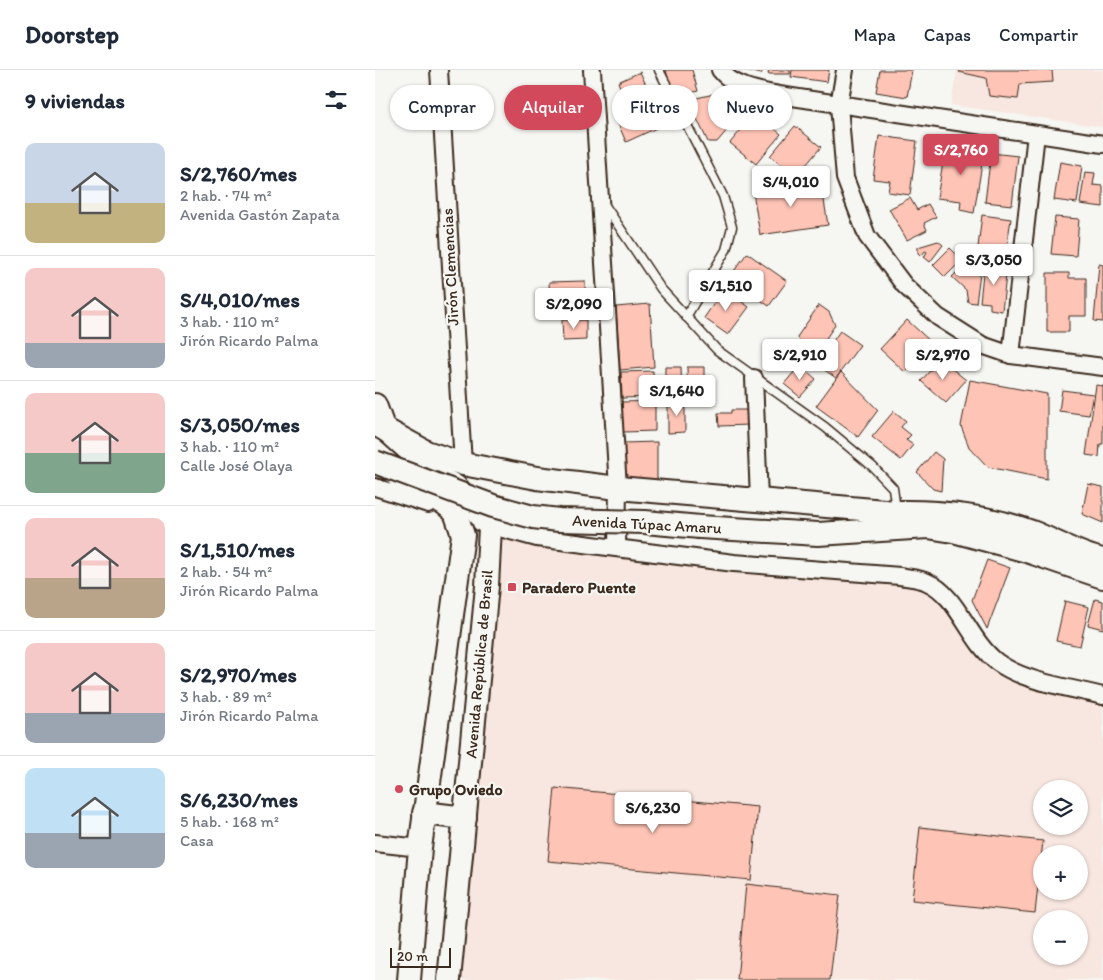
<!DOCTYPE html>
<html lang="es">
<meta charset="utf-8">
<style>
body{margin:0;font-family:Itim,sans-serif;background:#f2f2f3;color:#1f2937;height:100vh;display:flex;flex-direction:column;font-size:19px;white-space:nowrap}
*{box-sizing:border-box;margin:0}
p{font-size:16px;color:#747a83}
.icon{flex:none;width:28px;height:28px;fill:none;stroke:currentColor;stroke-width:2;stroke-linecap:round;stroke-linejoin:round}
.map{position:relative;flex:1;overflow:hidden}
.sheet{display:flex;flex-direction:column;background:#fff;width:375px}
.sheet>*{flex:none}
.banner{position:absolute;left:15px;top:15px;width:475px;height:45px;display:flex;gap:10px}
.fabs{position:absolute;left:658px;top:710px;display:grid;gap:10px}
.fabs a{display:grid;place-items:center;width:55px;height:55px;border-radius:50%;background:#fff;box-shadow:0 1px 4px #0004;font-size:25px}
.scale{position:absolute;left:15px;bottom:12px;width:61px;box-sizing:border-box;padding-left:5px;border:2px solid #3b2a1e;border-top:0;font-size:14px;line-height:18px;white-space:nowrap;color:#3b2a1e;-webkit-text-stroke:4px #f6f6f2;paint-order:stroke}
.price{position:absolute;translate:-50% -42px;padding:0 11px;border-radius:5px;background:#fff;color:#222;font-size:16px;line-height:32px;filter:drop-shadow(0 1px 2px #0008)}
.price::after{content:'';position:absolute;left:50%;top:30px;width:15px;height:11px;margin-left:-8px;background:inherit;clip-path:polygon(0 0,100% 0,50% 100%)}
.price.current{background:#d1495b;color:#fff}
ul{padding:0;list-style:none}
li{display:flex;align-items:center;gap:15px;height:125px;padding:0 25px}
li+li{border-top:1px solid #e0e1e3}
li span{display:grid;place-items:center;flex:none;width:140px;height:100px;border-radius:10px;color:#555}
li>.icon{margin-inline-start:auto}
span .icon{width:60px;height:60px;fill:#fffc;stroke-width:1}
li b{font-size:21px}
h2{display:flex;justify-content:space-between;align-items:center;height:60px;padding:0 25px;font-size:21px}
.tag{padding:0 18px;border-radius:22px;background:#fff;box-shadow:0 1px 4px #0004;font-size:18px;line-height:45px}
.tag.current{background:#d1495b;color:#fff}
header{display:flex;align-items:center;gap:30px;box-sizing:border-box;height:70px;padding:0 25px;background:#fff;border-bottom:1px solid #e0e1e3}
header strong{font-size:24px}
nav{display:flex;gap:28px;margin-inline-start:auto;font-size:18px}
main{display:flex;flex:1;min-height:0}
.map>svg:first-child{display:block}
.built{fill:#f8e7e0;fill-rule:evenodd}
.building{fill:#fec4b6;stroke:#3b2a1e}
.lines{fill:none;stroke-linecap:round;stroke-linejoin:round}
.lane-casing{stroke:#3b2a1e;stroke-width:11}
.street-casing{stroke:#3b2a1e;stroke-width:20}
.secondary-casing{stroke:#3b2a1e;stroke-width:26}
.lane{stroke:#f6f6f2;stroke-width:8}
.street{stroke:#f6f6f2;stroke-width:16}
.secondary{stroke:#f6f6f2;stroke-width:22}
.secondary-bridge-casing{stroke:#3b2a1e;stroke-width:26;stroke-linecap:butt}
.secondary-bridge{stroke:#f6f6f2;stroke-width:22}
.poi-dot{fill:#d1495b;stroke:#f6f6f2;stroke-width:2}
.labels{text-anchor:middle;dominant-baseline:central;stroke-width:4.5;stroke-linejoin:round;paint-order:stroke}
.street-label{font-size:16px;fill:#3b2a1e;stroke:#f6f6f2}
.poi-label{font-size:16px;font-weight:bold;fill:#3b2a1e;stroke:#f6f6f2;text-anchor:start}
</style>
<header>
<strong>Doorstep</strong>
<nav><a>Mapa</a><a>Capas</a><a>Compartir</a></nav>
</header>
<main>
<section class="sheet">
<h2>9 viviendas<svg class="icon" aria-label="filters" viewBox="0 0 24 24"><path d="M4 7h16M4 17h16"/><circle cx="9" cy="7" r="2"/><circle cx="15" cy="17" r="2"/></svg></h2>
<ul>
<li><span style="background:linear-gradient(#c9d6e8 60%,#c2b280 0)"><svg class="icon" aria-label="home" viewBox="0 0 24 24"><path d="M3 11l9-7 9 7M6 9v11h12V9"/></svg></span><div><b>S/2,760/mes</b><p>2 hab. · 74 m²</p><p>Avenida Gastón Zapata</p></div></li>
<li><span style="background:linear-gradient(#f6c9c9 75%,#9aa5b1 0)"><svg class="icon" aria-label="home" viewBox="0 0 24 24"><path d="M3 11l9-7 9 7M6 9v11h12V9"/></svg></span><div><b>S/4,010/mes</b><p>3 hab. · 110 m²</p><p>Jirón Ricardo Palma</p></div></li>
<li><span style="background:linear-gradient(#f6c9c9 60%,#7fa58c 0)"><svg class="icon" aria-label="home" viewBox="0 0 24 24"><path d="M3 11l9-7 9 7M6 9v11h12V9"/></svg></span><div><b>S/3,050/mes</b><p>3 hab. · 110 m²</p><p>Calle José Olaya</p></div></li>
<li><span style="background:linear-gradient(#f6c9c9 60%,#b9a48a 0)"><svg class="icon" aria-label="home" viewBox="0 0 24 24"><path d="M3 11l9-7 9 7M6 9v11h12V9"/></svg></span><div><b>S/1,510/mes</b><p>2 hab. · 54 m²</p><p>Jirón Ricardo Palma</p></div></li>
<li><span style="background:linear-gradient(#f6c9c9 70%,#9aa5b1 0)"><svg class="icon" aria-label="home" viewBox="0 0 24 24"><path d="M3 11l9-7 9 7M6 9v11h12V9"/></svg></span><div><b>S/2,970/mes</b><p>3 hab. · 89 m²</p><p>Jirón Ricardo Palma</p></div></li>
<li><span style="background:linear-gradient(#bfe0f5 65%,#9aa5b1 0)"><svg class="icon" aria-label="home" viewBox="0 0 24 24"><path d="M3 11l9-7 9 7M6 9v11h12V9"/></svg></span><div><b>S/6,230/mes</b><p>5 hab. · 168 m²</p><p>Casa</p></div></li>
</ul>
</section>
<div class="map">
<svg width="728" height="910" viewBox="0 0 728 910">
<rect width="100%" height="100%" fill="#f6f6f2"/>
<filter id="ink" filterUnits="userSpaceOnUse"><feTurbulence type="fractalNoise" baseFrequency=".02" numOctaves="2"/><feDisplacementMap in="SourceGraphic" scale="10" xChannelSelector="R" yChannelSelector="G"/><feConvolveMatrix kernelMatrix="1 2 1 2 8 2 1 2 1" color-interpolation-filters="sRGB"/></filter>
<g filter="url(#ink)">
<g class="built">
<path d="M 582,0 L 728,0 L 728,57 L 576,35 Z"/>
<path d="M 138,455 L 523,509 L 578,532 L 603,570 L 640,597 L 728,622 L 728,910 L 63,910 L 115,459 ZM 666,719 L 704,719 L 704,756 L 666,756 ZM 666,784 L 704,784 L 704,821 L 666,821 ZM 666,849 L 704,849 L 704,886 L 666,886 Z"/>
</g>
<g class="building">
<path d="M 291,0 L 317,0 L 323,21 L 298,28 Z"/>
<path d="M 371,0 L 388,0 L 386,4 Z"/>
<path d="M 394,0 L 415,0 L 415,4 L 393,4 Z"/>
<path d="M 417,0 L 454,0 L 452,12 L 416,7 Z"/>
<path d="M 505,0 L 537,0 L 532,27 L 501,22 Z"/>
<path d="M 585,0 L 677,0 L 678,12 L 645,14 L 643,29 L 614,26 L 611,8 L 584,2 Z"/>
<path d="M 265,2 L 278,30 L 255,40 L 243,12 Z"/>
<path d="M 339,24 L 345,32 L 351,29 L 365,45 L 342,72 L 333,72 L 313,30 Z"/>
<path d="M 278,34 L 288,55 L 251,72 L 242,51 Z"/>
<path d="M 380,43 L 406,64 L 381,94 L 355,73 Z"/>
<path d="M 420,56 L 446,77 L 421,107 L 395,86 Z"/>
<path d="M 504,66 L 542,71 L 535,125 L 513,122 L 515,111 L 498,109 Z"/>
<path d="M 571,74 L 609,81 L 599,143 L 585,140 L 586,131 L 562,128 Z"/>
<path d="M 616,83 L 643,86 L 637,135 L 610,132 Z"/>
<path d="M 685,92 L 707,96 L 702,133 L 679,130 Z"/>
<path d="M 710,102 L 720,103 L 718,115 L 728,116 L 728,137 L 705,134 Z"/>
<path d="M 446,112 L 453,155 L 385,165 L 378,122 Z"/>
<path d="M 535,128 L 542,140 L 553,134 L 561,147 L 549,153 L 552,160 L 532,170 L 514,139 Z"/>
<path d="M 607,145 L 636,149 L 631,181 L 603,177 Z"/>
<path d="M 680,147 L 704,149 L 701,186 L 676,184 Z"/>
<path d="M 563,171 L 568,175 L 555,192 L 549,187 L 552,182 L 550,181 L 546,186 L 543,183 L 543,177 Z"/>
<path d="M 575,178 L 587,190 L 570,207 L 558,195 Z"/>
<path d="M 372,183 L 412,211 L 394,236 L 354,208 Z"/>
<path d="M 592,192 L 605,203 L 601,233 L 593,232 L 591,220 L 577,207 Z"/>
<path d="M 609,194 L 632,196 L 627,241 L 615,239 L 615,233 L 605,232 Z"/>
<path d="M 724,194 L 728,195 L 728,252 L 719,251 Z"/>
<path d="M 672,203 L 694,203 L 694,208 L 711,208 L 711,246 L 694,246 L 694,262 L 672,262 Z"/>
<path d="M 210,211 L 211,243 L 175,244 L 174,212 Z"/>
<path d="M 349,219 L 374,237 L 353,265 L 329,248 Z"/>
<path d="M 275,234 L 279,297 L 245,300 L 241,237 Z"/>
<path d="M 444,235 L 454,242 L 460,255 L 439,286 L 422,267 Z"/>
<path d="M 187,250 L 211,250 L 211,270 L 188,271 Z"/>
<path d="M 532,250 L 557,273 L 530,302 L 505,279 Z"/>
<path d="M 465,261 L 485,275 L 461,308 L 441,294 Z"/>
<path d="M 565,289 L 591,310 L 571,333 L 546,311 Z"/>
<path d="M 425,295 L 441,309 L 425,327 L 409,314 Z"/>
<path d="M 290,297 L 306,297 L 307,326 L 290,326 Z"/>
<path d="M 312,297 L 329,297 L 329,327 L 313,328 Z"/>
<path d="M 278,301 L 279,327 L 247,328 L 246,302 Z"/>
<path d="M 466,302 L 503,340 L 483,367 L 441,336 Z"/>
<path d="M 595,310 L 672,324 L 672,409 L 613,397 L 594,377 L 586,356 Z"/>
<path d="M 721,315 L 728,316 L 728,374 L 725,374 L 724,387 L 711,385 Z"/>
<path d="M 687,320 L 718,324 L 714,345 L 684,341 Z"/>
<path d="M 280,331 L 280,361 L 248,362 L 247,332 Z"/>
<path d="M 310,331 L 310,362 L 293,363 L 293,332 Z"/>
<path d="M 356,340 L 375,340 L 375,355 L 344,356 L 343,343 L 356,343 Z"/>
<path d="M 519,341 L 531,351 L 526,357 L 536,365 L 531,370 L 538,375 L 526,390 L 497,367 Z"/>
<path d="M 282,372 L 282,410 L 249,410 L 249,373 Z"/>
<path d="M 559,382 L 568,389 L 566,421 L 558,419 L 542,402 Z"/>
<path d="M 713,414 L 728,417 L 728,453 L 707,444 Z"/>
<path d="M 612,490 L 635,498 L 612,559 L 597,530 Z"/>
<path d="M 720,529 L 728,531 L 728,559 L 713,555 Z"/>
<path d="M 690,531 L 714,537 L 705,576 L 681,571 Z"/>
<path d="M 180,718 L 383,737 L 376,810 L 173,791 Z"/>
<path d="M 545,757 L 668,771 L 660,843 L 537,830 Z"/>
<path d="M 371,814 L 465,825 L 455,910 L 362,910 Z"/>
</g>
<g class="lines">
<g class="lane-casing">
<g id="lane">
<path d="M 284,0 L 348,126 L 357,157 L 351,180 L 311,247"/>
<path d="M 229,134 L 286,219 L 342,280 L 450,357 L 498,397 L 518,418 L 521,440"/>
</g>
</g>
<g class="street-casing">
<g id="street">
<path d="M 64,0 L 88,394"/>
<path d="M 217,0 L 243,418 L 242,478"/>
<path d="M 345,0 C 358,17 384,21 404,25 L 728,74"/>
<path d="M 470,0 L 464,35 L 470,108 L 492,166 L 529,215 L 563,247 L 607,275 L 636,285 L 728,297"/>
<path d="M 636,285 L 661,64"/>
<path d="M 379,308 L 384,429"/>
<path d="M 0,417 L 53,434"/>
<path d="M 106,453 L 162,468 L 359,493 L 525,506 C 533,508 544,508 552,512 C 583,525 594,571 622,592 C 651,613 694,617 728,626"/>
<path d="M 0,773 L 45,778"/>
</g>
</g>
<g class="secondary-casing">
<g id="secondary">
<path d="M 0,335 L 8,357 L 63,406 L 81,417 L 115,457 L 112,516 L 74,910"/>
<path d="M 0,354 L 51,382 L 88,394 L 162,408 L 243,418 L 521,442 C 567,441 613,446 657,462 C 680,471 704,485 728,490"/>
<path d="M 13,397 L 36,417 L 69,433 L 80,442 L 88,465 L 45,778 L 34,910"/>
<path d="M 325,457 L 443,464 L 553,457 L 578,461 L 652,481 L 728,507"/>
<path d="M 49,743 L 90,748"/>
</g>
</g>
<use href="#lane" class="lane"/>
<use href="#street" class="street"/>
<use href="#secondary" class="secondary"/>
<g class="secondary-bridge-casing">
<path id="secondary-bridge" d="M 0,392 L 118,436 L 158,447 L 184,450 L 270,452 L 325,457"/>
</g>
<use href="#secondary-bridge" class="secondary-bridge"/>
</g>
</g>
<g class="poi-dot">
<rect x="132" y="512" width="10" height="10" rx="2.5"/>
<circle cx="24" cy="719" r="5"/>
</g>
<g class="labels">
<g class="street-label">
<text transform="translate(75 197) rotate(-93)">Jirón Clemencias</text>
<text transform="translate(272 454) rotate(3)">Avenida Túpac Amaru</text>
<text transform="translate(104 594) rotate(-85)">Avenida República de Brasil</text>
</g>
<g class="poi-label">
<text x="147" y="517">Paradero Puente</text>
<text x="34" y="719">Grupo Oviedo</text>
</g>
</g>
</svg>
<div class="fabs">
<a><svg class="icon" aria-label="layers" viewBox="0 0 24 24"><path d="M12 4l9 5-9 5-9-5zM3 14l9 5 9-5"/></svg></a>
<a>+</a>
<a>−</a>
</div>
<div class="scale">20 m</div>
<b class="price current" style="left:586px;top:106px">S/2,760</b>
<b class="price" style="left:416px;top:138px">S/4,010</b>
<b class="price" style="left:619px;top:216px">S/3,050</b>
<b class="price" style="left:351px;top:242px">S/1,510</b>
<b class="price" style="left:199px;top:260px">S/2,090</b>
<b class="price" style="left:425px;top:311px">S/2,910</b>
<b class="price" style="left:568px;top:311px">S/2,970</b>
<b class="price" style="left:302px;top:347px">S/1,640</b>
<b class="price" style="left:278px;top:764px">S/6,230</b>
<div class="banner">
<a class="tag">Comprar</a>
<a class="tag current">Alquilar</a>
<a class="tag">Filtros</a>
<a class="tag">Nuevo</a>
</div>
</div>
</main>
